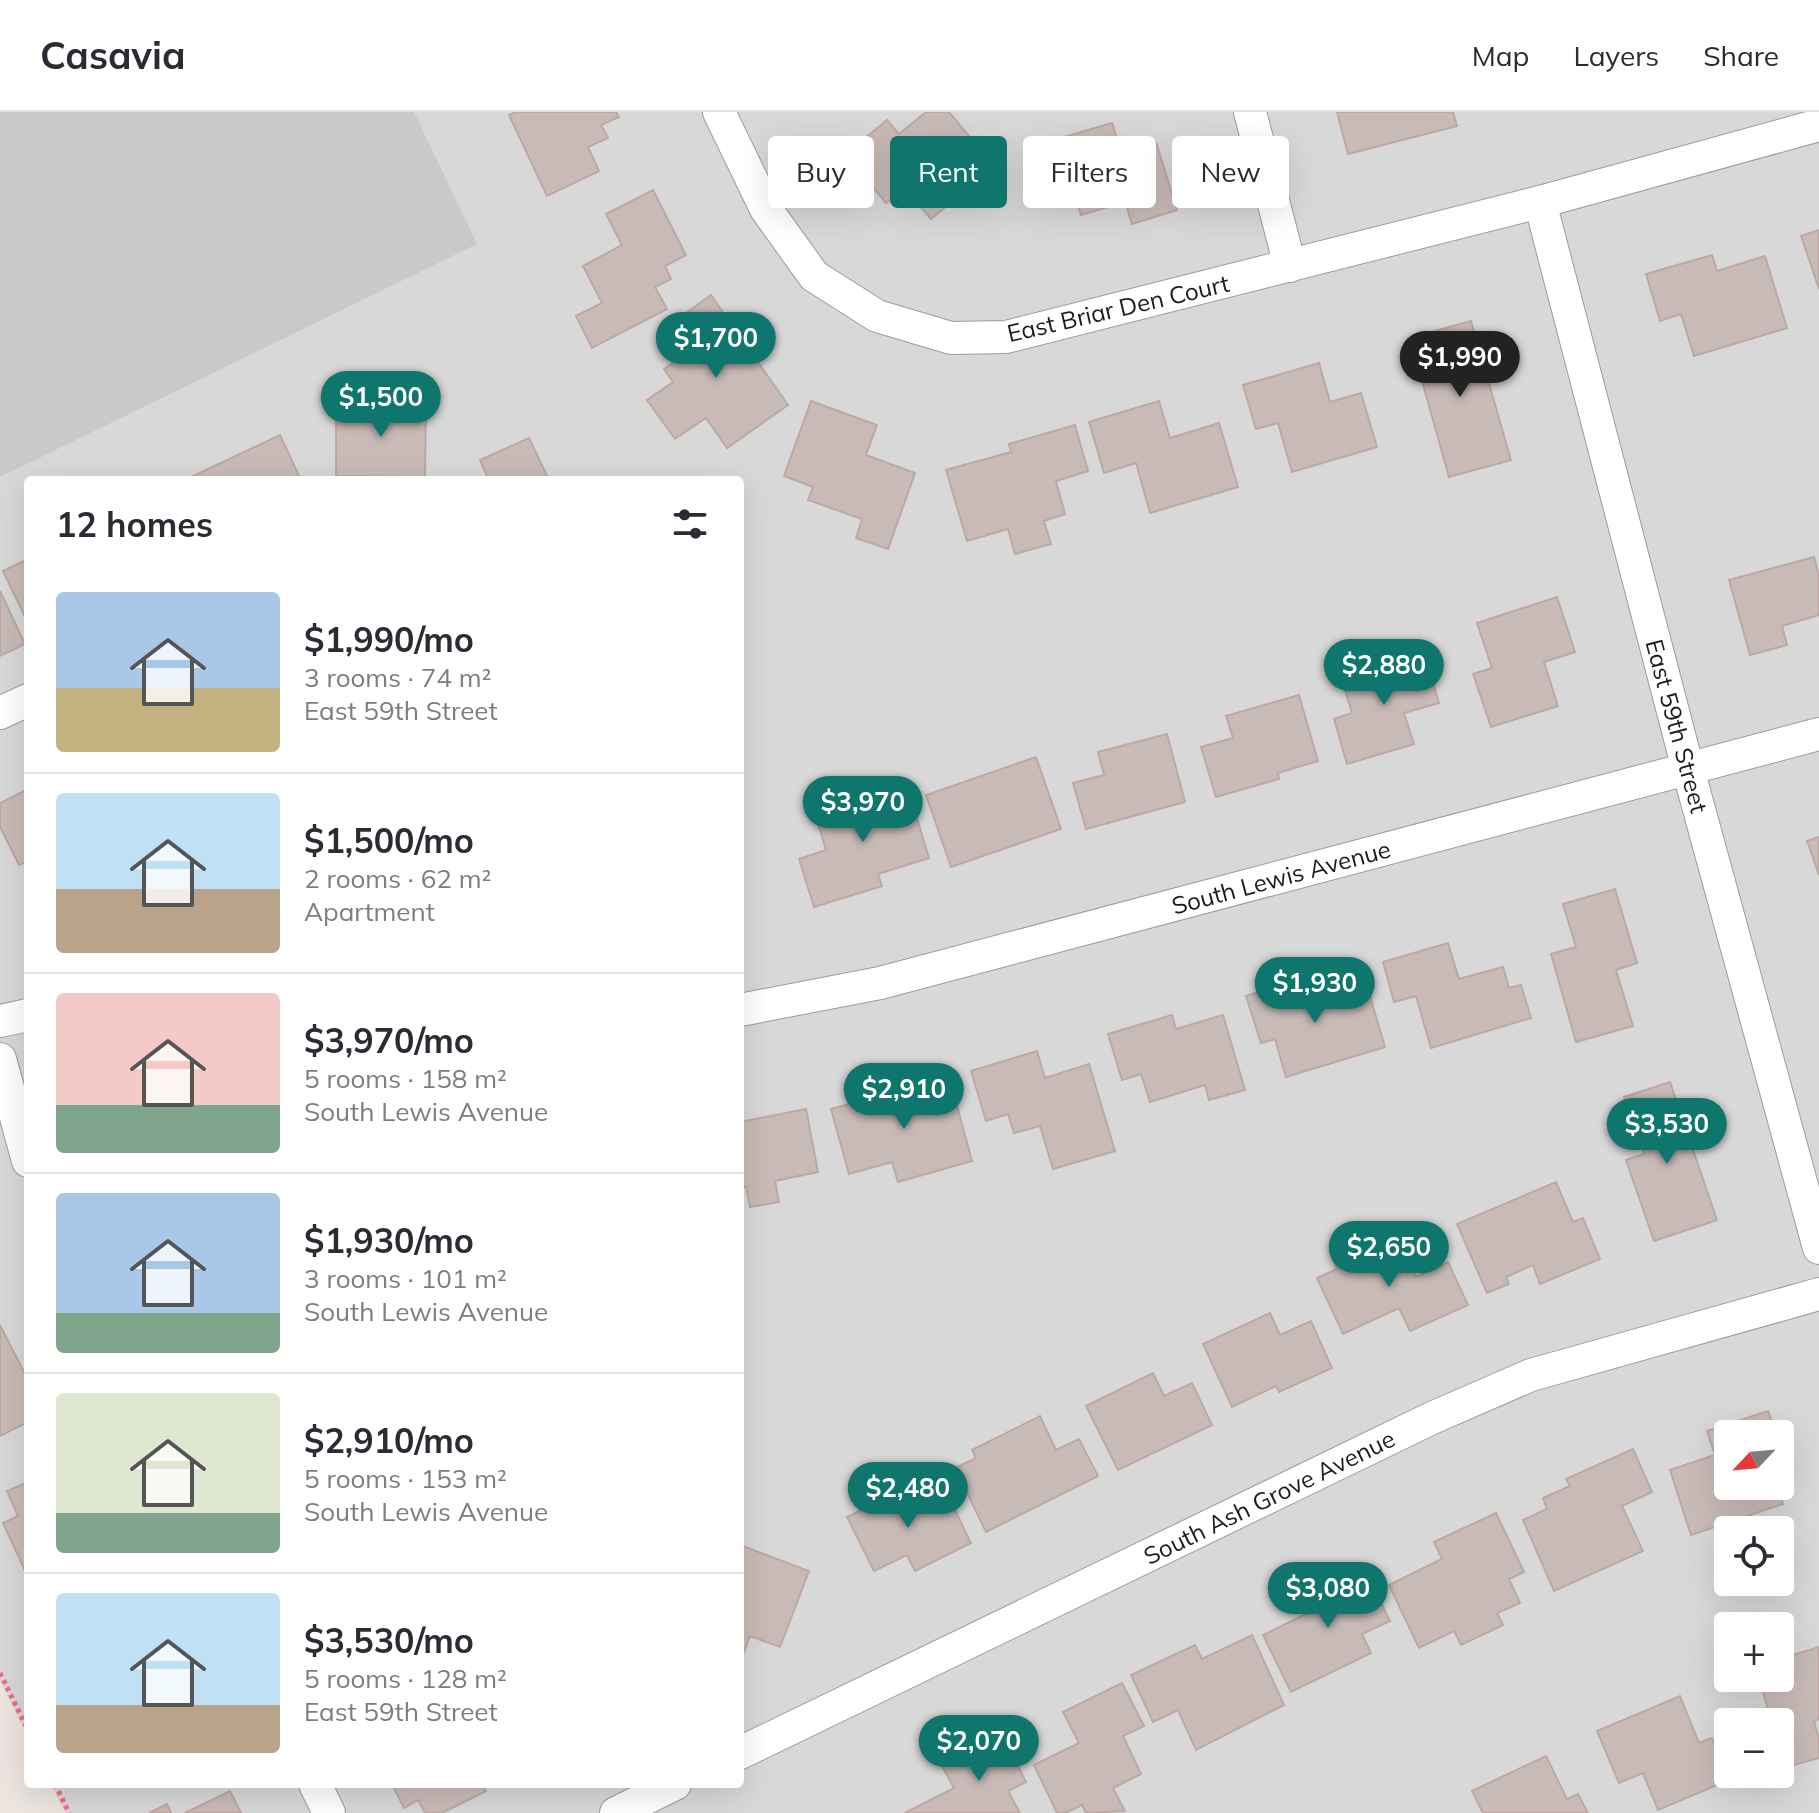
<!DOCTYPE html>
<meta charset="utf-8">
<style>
body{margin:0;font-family:Mulish,sans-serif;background:#f2f2f3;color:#2b2b33;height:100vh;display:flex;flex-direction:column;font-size:30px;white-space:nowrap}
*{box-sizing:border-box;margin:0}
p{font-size:26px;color:#7c7c81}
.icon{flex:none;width:44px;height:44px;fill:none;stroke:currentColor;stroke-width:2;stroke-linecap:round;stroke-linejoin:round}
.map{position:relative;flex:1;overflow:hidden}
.panel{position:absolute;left:24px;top:364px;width:720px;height:1312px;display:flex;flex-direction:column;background:#fff;border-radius:8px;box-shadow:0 8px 32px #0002}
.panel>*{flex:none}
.banner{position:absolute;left:768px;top:24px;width:760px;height:72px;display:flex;gap:16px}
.needle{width:52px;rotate:244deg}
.fabs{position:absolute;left:1714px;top:1308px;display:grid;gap:16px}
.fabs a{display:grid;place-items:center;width:80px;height:80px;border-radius:8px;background:#fff;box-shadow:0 8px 32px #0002;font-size:40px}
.price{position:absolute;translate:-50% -68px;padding:0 18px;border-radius:28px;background:#0f766e;color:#fff;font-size:26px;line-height:52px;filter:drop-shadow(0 2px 4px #0008)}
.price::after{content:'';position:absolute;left:50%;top:48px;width:24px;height:18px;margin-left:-12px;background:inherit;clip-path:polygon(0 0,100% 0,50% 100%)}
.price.on{background:#222;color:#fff}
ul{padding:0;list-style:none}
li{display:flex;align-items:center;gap:24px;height:200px;padding:0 32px}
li+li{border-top:2px solid #e1e1e2}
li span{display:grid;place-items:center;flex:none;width:224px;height:160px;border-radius:8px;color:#555}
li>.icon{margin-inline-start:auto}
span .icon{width:96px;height:96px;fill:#fffc;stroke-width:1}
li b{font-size:34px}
h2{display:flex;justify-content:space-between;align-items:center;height:96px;padding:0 32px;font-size:34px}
.tag{padding:0 28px;border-radius:8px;background:#fff;box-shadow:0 8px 32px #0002;font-size:28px;line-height:72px}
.tag.on{background:#0f766e;color:#fff}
header{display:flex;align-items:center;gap:48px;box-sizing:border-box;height:112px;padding:0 40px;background:#fff;border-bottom:2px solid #e1e1e2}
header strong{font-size:38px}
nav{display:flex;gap:44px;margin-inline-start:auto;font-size:28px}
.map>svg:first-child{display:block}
.residential{fill:#d9d8d8;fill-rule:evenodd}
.religious{fill:#c9c9c9}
.building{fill:#c8bab7;stroke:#bda8a3;stroke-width:2}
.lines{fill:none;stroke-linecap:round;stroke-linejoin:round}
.minor-casing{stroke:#9c9c9c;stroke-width:34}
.path{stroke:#f6687d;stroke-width:5;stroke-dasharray:4 4;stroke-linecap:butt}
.minor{stroke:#fff;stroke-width:32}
.labels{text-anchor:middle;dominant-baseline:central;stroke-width:6;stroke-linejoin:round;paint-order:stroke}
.street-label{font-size:24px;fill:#1b1b1b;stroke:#fff}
</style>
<header>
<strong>Casavia</strong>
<nav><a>Map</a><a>Layers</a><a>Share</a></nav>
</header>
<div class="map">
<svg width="1819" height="1701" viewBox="0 0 1819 1701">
<rect width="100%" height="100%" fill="#ece5e0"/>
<path class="residential" d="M 0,0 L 1819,0 L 1819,1701 L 65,1701 L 51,1672 L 740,1672 L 740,368 L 28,368 L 28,1626 L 0,1568 ZM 1728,1322 L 1780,1322 L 1780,1374 L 1728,1374 ZM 1728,1418 L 1780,1418 L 1780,1470 L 1728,1470 ZM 1728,1514 L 1780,1514 L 1780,1566 L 1728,1566 ZM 1728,1610 L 1780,1610 L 1780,1662 L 1728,1662 Z"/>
<path class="religious" d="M 0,0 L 414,0 L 477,132 L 0,365 Z"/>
<g class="building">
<path d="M 515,0 L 616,0 L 619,5 L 601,13 L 608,26 L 588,35 L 599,59 L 547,84 L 509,3 Z"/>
<path d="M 926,0 L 949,0 L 994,54 L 931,107 L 904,76 L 886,91 L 846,42 L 887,8 L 899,22 Z"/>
<path d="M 1337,0 L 1453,0 L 1457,14 L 1348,42 Z"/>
<path d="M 1112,11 L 1121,40 L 1156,30 L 1177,98 L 1132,112 L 1125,90 L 1081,103 L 1057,27 Z"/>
<path d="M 653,78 L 686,143 L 665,154 L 671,167 L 655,175 L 667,197 L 592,236 L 576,204 L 602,191 L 583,154 L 622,133 L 606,102 Z"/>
<path d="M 1819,118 L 1819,177 L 1801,124 Z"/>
<path d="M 1712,143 L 1717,159 L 1765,144 L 1787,216 L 1694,244 L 1681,202 L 1660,209 L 1646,162 Z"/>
<path d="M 711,183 L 788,293 L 727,336 L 706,306 L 675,327 L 647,288 L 673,270 L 664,257 L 693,237 L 674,210 Z"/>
<path d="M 1471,209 L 1511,348 L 1449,365 L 1410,226 Z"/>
<path d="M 1319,251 L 1330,290 L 1361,281 L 1377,335 L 1292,360 L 1278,311 L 1256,317 L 1243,273 Z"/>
<path d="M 811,289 L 877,313 L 866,343 L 915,361 L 888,437 L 856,426 L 862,407 L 808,388 L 813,375 L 784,364 Z"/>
<path d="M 1159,289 L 1170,326 L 1219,311 L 1238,375 L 1150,401 L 1136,351 L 1104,361 L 1089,310 Z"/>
<path d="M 336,290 L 426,291 L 425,365 L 336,364 Z"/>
<path d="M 1075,313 L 1088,359 L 1056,369 L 1065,402 L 1044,409 L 1051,432 L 1015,442 L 1008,417 L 967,429 L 946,358 L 1011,340 L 1009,332 Z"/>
<path d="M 280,323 L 301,368 L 192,368 L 191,365 Z"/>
<path d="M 529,326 L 549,368 L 483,368 L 488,366 L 480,348 Z"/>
<path d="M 1814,445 L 1819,463 L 1819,503 L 1782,514 L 1787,533 L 1750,543 L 1729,468 Z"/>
<path d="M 28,447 L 28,511 L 3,459 Z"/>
<path d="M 0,479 L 25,532 L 0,544 Z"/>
<path d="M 1557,485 L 1575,540 L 1544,550 L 1558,594 L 1491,615 L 1473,562 L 1492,556 L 1477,511 Z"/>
<path d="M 1424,541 L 1439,591 L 1404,601 L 1414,632 L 1347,652 L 1334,607 L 1352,601 L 1341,565 Z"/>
<path d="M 1299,583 L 1318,649 L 1278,661 L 1279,667 L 1216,685 L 1201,635 L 1233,626 L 1226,604 Z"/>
<path d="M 1167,622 L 1185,690 L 1086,717 L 1073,671 L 1104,663 L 1098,640 Z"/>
<path d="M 1036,645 L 1061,717 L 951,755 L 926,683 Z"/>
<path d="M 906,670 L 929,746 L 878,762 L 882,774 L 814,795 L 799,747 L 826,738 L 814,699 Z"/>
<path d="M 28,677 L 28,749 L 19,753 L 0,715 L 0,691 Z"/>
<path d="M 1819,725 L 1819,763 L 1807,729 Z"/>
<path d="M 1615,777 L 1637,851 L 1616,858 L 1633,914 L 1576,930 L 1551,842 L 1576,835 L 1563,792 Z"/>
<path d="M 1448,831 L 1459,867 L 1503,855 L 1509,876 L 1521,873 L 1531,906 L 1431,936 L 1416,884 L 1394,890 L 1383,850 Z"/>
<path d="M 1309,865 L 1316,889 L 1367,874 L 1385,935 L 1286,965 L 1275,927 L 1261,931 L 1246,884 Z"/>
<path d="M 1172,903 L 1176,917 L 1223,903 L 1245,978 L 1209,988 L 1205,973 L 1150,990 L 1141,962 L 1122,968 L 1108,922 Z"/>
<path d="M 1037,939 L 1045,966 L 1089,952 L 1115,1039 L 1053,1057 L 1040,1014 L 1014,1021 L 1008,1002 L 986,1009 L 971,959 Z"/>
<path d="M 949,964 L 972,1049 L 898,1070 L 892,1050 L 849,1062 L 831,997 Z"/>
<path d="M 1670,970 L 1717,1108 L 1654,1129 L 1626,1048 L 1644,1042 L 1624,985 Z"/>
<path d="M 806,997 L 818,1060 L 775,1069 L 779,1090 L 750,1095 L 746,1075 L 740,1076 L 740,1010 Z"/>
<path d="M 1556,1070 L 1573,1110 L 1583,1106 L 1600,1147 L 1540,1172 L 1533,1153 L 1506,1165 L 1509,1172 L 1487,1181 L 1457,1112 Z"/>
<path d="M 1400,1129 L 1416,1165 L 1448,1150 L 1468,1193 L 1410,1219 L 1399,1196 L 1343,1222 L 1317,1166 L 1337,1157 L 1333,1147 L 1358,1135 L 1363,1146 Z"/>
<path d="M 1270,1201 L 1280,1223 L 1311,1209 L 1332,1256 L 1279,1280 L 1276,1274 L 1232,1295 L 1203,1232 Z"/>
<path d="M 0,1213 L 28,1268 L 28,1310 L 0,1324 Z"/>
<path d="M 1153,1261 L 1164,1284 L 1192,1271 L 1212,1313 L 1118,1358 L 1086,1294 Z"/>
<path d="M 1768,1299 L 1776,1322 L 1728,1322 L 1728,1374 L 1777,1374 L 1783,1392 L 1691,1423 L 1670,1358 L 1715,1343 L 1707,1319 Z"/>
<path d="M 1040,1304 L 1056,1338 L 1079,1327 L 1098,1364 L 986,1420 L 955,1356 L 976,1346 L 972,1338 Z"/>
<path d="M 1633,1337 L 1652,1380 L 1622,1394 L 1643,1439 L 1554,1479 L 1523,1408 L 1547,1397 L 1543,1386 L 1570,1374 L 1566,1367 Z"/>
<path d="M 28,1370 L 28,1465 L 3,1411 L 18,1404 L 7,1379 Z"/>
<path d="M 913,1372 L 926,1400 L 950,1388 L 971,1431 L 915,1459 L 907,1443 L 874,1459 L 847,1405 Z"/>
<path d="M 1496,1401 L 1524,1460 L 1509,1467 L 1520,1491 L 1497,1501 L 1503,1513 L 1461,1533 L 1454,1519 L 1419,1536 L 1389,1473 L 1442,1447 L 1434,1430 Z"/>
<path d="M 740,1433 L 809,1459 L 780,1535 L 750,1524 L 742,1545 L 740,1544 Z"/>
<path d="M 1362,1452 L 1390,1509 L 1362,1522 L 1371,1541 L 1291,1580 L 1263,1523 L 1318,1496 L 1309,1478 Z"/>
<path d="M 1252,1523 L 1284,1593 L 1196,1638 L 1178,1598 L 1153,1610 L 1131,1563 L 1195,1533 L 1202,1547 Z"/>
<path d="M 1819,1535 L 1819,1607 L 1814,1609 L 1819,1627 L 1819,1646 L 1780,1657 L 1780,1610 L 1763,1610 L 1771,1608 L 1759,1566 L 1780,1566 L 1780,1547 Z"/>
<path d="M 1122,1571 L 1144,1614 L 1123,1624 L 1141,1662 L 1113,1676 L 1125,1699 L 1086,1701 L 1082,1693 L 1065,1701 L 1057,1701 L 1034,1653 L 1079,1631 L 1063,1600 Z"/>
<path d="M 1680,1584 L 1699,1631 L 1712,1626 L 1729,1668 L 1658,1698 L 1643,1661 L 1619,1671 L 1597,1619 Z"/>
<path d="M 1003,1624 L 1026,1670 L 1008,1679 L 1020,1701 L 905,1701 L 954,1676 L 942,1654 Z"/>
<path d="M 1546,1644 L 1567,1687 L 1578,1682 L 1588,1701 L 1483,1701 L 1472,1679 Z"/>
<path d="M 392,1672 L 482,1672 L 486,1679 L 442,1701 L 425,1701 L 418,1688 L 404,1696 Z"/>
<path d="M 230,1679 L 241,1701 L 185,1701 Z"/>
<path d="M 167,1692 L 171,1701 L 149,1701 Z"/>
</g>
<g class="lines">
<g class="minor-casing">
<g id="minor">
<path d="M 719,0 L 766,97 L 814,164 L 877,204 L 951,226 L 1006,225 L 1540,90 L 1819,13"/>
<path d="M 1250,0 L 1290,154"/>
<path d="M 1540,90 L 1688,657 L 1819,1136"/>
<path d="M 0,601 L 28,588"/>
<path d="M 740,898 L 880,871 L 1819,622"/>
<path d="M 0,909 L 28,903"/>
<path d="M 0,947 L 28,1049"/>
<path d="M 740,1641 L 1432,1306 L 1531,1263 L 1819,1182"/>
<path d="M 315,1672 L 329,1701"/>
<path d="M 616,1701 L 675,1672"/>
</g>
</g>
<g class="path">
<path d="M 0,1561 L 28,1618"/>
<path d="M 55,1672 L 69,1701"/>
</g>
<use href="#minor" class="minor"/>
</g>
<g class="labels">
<g class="street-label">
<text transform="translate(1118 196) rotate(-13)">East Briar Den Court</text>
<text transform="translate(1677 614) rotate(75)">East 59th Street</text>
<text transform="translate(1281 765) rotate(-15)">South Lewis Avenue</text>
<text transform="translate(1269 1385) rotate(-26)">South Ash Grove Avenue</text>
</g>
</g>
</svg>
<div class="fabs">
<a><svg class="needle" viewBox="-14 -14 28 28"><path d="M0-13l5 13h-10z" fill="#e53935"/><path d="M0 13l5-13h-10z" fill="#7c7c81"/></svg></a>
<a><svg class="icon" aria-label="locate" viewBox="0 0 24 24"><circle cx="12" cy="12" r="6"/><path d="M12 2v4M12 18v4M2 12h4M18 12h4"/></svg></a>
<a>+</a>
<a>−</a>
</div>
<b class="price" style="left:716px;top:268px">$1,700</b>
<b class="price on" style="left:1460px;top:287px">$1,990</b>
<b class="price" style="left:381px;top:327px">$1,500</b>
<b class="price" style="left:1384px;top:595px">$2,880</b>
<b class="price" style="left:863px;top:732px">$3,970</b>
<b class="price" style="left:1315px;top:913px">$1,930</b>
<b class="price" style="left:904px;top:1019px">$2,910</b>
<b class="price" style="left:1667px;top:1054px">$3,530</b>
<b class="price" style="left:1389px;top:1177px">$2,650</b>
<b class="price" style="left:908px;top:1418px">$2,480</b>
<b class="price" style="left:1328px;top:1518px">$3,080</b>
<b class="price" style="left:979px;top:1671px">$2,070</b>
<div class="banner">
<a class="tag">Buy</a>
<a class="tag on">Rent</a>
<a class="tag">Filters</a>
<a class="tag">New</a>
</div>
<section class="panel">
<h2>12 homes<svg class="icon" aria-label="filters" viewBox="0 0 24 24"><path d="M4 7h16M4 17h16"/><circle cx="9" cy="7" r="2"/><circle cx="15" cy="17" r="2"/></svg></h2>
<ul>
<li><span style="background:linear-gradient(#a9c7e8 60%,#c2b280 0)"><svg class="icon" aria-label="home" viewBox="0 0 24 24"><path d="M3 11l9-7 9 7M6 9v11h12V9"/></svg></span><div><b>$1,990/mo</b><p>3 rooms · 74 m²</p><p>East 59th Street</p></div></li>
<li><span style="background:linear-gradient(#bfe0f5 60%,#b9a48a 0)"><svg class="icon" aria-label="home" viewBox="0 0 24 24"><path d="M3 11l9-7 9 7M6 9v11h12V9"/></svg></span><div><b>$1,500/mo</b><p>2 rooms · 62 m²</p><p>Apartment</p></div></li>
<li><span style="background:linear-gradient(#f6c9c9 70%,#7fa58c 0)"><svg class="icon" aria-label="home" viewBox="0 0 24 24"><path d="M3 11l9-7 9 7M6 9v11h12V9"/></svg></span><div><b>$3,970/mo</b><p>5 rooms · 158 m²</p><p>South Lewis Avenue</p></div></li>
<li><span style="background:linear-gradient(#a9c7e8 75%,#7fa58c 0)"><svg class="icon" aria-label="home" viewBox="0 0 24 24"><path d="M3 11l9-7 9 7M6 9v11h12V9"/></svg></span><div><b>$1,930/mo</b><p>3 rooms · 101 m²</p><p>South Lewis Avenue</p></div></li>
<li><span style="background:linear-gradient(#dfe7d0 75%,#7fa58c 0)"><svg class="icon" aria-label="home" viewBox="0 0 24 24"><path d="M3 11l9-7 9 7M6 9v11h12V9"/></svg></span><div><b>$2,910/mo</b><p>5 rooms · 153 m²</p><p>South Lewis Avenue</p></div></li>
<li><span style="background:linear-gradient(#bfe0f5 70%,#b9a48a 0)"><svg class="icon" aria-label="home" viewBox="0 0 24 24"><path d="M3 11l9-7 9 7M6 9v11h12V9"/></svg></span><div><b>$3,530/mo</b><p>5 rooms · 128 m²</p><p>East 59th Street</p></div></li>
</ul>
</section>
</div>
